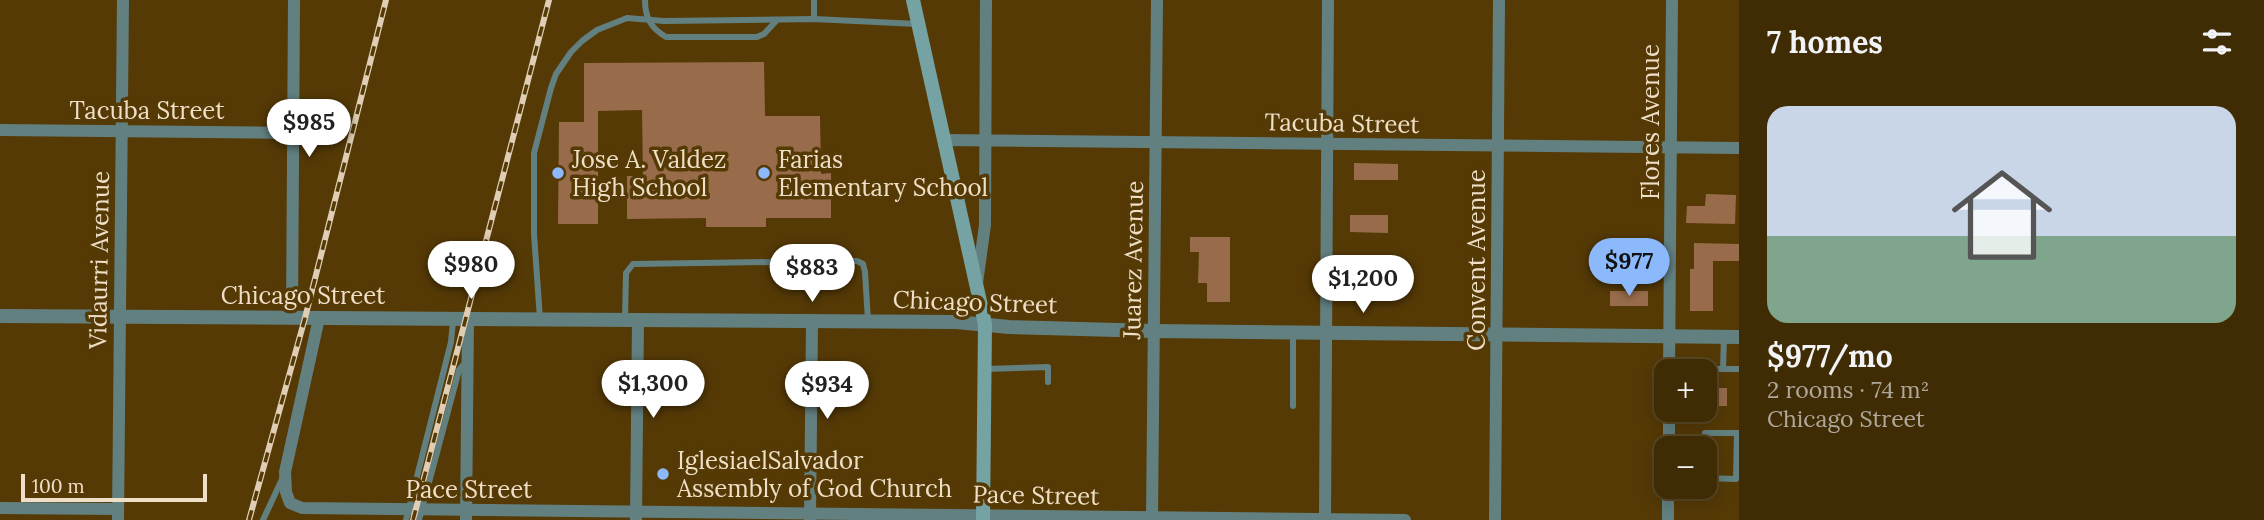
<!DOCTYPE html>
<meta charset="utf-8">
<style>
body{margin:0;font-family:Lora,serif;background:#4b3813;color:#f1f3f6;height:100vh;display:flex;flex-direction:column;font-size:26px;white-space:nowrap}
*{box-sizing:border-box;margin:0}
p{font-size:23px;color:#aea79a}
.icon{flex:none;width:38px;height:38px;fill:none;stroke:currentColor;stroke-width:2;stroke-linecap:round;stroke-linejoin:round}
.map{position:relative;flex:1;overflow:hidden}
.side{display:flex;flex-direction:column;background:#402c04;width:525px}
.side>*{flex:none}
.tools{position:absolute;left:1654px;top:359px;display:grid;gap:14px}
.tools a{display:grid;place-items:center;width:63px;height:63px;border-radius:14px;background:#402c04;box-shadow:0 4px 18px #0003,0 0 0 2px #594826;font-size:35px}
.scale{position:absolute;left:21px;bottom:18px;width:186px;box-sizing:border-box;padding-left:7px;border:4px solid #efdfc7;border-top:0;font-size:19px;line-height:24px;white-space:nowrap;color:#efdfc7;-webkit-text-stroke:5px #553a06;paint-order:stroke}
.price{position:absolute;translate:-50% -60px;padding:0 16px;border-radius:24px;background:#fff;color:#222;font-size:23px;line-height:46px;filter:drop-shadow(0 2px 4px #0008)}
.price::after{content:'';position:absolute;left:50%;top:42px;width:21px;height:16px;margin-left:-10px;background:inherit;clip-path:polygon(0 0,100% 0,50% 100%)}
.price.selected{background:#8cb9fc;color:#111}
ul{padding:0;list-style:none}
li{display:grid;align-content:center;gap:14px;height:371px;padding:0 28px}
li+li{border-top:2px solid #594826}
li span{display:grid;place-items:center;height:217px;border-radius:21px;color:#555}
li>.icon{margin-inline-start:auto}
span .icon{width:126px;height:126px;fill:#fffc;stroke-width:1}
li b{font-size:30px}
h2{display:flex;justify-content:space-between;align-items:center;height:84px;padding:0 28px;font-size:30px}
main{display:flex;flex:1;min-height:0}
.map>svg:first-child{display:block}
.building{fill:#986c4b}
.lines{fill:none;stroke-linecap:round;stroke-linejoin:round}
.service{stroke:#638081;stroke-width:6}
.minor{stroke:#638081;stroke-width:12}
.tertiary{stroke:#638081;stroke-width:14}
.secondary{stroke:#75a3a4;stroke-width:14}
.rail-casing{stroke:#dfceb4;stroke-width:6}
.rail{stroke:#553a06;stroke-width:3.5;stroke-dasharray:10;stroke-linecap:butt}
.poi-dot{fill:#8cb9fc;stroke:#553a06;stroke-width:2.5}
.labels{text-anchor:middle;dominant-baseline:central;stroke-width:7;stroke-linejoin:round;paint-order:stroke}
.street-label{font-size:24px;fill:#efdfc7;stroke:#553a06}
.poi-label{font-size:24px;fill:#efdfc7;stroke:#553a06;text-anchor:start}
</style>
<main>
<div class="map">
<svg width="1739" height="520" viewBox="0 0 1739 520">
<rect width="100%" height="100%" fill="#553a06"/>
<g class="building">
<path d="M 764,62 L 765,116 L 820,116 L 821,174 L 831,173 L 831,218 L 766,218 L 766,227 L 706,227 L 706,218 L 627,219 L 627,176 L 643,176 L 642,110 L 598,111 L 598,224 L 558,224 L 559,122 L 584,122 L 584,63 Z"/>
<path d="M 1354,163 L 1398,164 L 1398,180 L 1354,180 Z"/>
<path d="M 1706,194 L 1736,195 L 1735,224 L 1686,223 L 1687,206 L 1705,206 Z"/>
<path d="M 1350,215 L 1388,215 L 1388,233 L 1350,232 Z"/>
<path d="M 1190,237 L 1230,237 L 1230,302 L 1207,302 L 1207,283 L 1198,283 L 1199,252 L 1190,252 Z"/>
<path d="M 1694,243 L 1739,244 L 1739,261 L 1713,261 L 1713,311 L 1690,311 L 1690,269 L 1694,269 Z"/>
<rect x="1610" y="291" width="38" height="15"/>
<rect x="1704" y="388" width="23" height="18"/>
</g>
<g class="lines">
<g class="service">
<path d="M 645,0 C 645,18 651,28 666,37 L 757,37 L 764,34 L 777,20"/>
<path d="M 814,0 L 814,19"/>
<path d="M 540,319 L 534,234 L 534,153 L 551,88 L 556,74 L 571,52 L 582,41 L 597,30 L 627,18 L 664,21 L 814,19 L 917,24"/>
<path d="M 625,319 L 626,273 L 633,264 L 842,261 L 857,261 L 863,264 L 865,272 L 868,321"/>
<path d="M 1293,334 L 1293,406"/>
<path d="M 986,369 L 1048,367 L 1048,382"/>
<path d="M 1690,369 L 1739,369"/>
<path d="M 1723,369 L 1724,337"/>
<path d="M 1704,448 L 1705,433 L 1739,433"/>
<path d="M 1704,478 L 1736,479 L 1737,433"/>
<path d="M 263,520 L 283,477"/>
<path d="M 406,520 L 451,342 L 453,321"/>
<path d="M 419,520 L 459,370 L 465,363"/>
</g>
<g class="minor">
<path d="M 0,130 L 293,133"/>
<path d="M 944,140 L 1739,148"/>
<path d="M 977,283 L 985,225 L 986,0"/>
<path d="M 292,318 L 294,0"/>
<path d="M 319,318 L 285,472 L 286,492 L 290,503 L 302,508 L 1405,520"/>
<path d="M 1669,371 L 1672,0"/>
<path d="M 1669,448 L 1669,410"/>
<path d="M 0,508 L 118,509"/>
<path d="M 118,520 L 123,0"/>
<path d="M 466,520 L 468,319"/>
<path d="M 636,520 L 638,319"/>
<path d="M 810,520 L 812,321"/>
<path d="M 1152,520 L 1157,0"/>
<path d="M 1325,520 L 1328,0"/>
<path d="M 1495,520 L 1499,0"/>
<path d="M 1668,520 L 1668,486"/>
</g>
<path class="tertiary" d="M 0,316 L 956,322 L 1009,327 L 1154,331 L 1739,337"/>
<path class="secondary" d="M 913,0 L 985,324 L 983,520"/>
<g class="rail-casing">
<g id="rail">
<path d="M 249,520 L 305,318 L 386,0"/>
<path d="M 413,520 L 549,0"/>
</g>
</g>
<use href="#rail" class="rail"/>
</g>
<g class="poi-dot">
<circle cx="558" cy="173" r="7"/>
<circle cx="764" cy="173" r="7"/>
<circle cx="663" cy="474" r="7"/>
</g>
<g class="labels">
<g class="street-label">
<text x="147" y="110">Tacuba Street</text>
<text transform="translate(1650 122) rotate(-90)">Flores Avenue</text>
<text transform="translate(1342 123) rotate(1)">Tacuba Street</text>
<text transform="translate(99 260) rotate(-89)">Vidaurri Avenue</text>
<text transform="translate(1133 260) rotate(-89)">Juarez Avenue</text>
<text transform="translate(1476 260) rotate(-90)">Convent Avenue</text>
<text x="303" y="295">Chicago Street</text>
<text transform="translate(975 302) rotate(2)">Chicago Street</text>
<text x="469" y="489">Pace Street</text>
<text transform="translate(1036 495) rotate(1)">Pace Street</text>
</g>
<g class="poi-label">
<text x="572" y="159">Jose A. Valdez<tspan x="572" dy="28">High School</tspan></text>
<text x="778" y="159">Farias<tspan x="778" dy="28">Elementary School</tspan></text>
<text x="677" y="460">IglesiaelSalvador<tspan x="677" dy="28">Assembly of God Church</tspan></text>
</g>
</g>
</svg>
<div class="tools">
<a>+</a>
<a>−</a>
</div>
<div class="scale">100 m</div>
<b class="price" style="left:309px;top:159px">$985</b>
<b class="price selected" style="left:1629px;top:298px">$977</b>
<b class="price" style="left:471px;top:301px">$980</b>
<b class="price" style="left:812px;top:304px">$883</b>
<b class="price" style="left:1363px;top:315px">$1,200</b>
<b class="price" style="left:653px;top:420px">$1,300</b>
<b class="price" style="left:827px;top:421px">$934</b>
</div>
<section class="side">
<h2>7 homes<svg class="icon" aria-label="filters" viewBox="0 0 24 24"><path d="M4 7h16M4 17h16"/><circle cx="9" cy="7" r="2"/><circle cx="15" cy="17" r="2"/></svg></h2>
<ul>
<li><span style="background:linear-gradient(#c9d6e8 60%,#7fa58c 0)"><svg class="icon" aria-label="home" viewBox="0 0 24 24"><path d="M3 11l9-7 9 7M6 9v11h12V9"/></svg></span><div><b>$977/mo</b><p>2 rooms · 74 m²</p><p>Chicago Street</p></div></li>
</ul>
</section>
</main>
